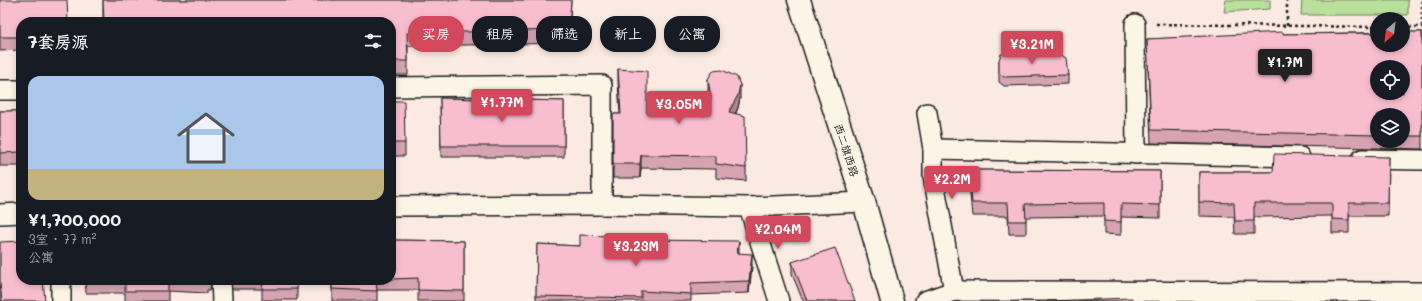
<!DOCTYPE html>
<html lang="zh">
<meta charset="utf-8">
<style>
body{margin:0;font-family:Mali,"LXGW WenKai TC",sans-serif;background:#20242c;color:#f1f3f6;height:100vh;display:flex;flex-direction:column;font-size:15px;white-space:nowrap}
*{box-sizing:border-box;margin:0}
p{font-size:13px;color:#9ea1a6}
.icon{flex:none;width:22px;height:22px;fill:none;stroke:currentColor;stroke-width:2;stroke-linecap:round;stroke-linejoin:round}
.map{position:relative;flex:1;overflow:hidden}
.side{position:absolute;left:16px;top:17px;width:380px;height:268px;display:flex;flex-direction:column;background:#171b24;border-radius:16px;box-shadow:0 2px 6px #0003}
.side>*{flex:none}
.banner{position:absolute;left:408px;top:16px;width:380px;height:36px;display:flex;gap:8px}
.needle{width:26px;rotate:208deg}
.tools{position:absolute;left:1370px;top:12px;display:grid;gap:8px}
.tools a{display:grid;place-items:center;width:40px;height:40px;border-radius:50%;background:#171b24;box-shadow:0 2px 6px #0003;font-size:20px}
.price{position:absolute;translate:-50% -34px;padding:0 9px;border-radius:4px;background:#d1495b;color:#fff;font-size:13px;line-height:26px;filter:drop-shadow(0 1px 2px #0008)}
.price::after{content:'';position:absolute;left:50%;top:24px;width:12px;height:9px;margin-left:-6px;background:inherit;clip-path:polygon(0 0,100% 0,50% 100%)}
.price.selected{background:#222;color:#fff}
ul{padding:0;list-style:none}
li{display:grid;align-content:center;gap:8px;height:212px;padding:0 12px}
li+li{border-top:1px solid #363941}
li span{display:grid;place-items:center;height:124px;border-radius:12px;color:#555}
li>.icon{margin-inline-start:auto}
span .icon{width:72px;height:72px;fill:#fffc;stroke-width:1}
li b{font-size:17px}
h2{display:flex;justify-content:space-between;align-items:center;height:48px;padding:0 12px;font-size:17px}
.tag{padding:0 14px;border-radius:16px;background:#171b24;box-shadow:0 2px 6px #0003;font-size:14px;line-height:36px}
.tag.selected{background:#d1495b;color:#fff}
.map>svg:first-child{display:block}
.grass{fill:#b9e09b;stroke:#6a7e5c}
.lines{fill:none;stroke-linecap:round;stroke-linejoin:round}
.street-casing{stroke:#1c1c1c;stroke-width:22}
.secondary-casing{stroke:#1c1c1c;stroke-width:25}
.path{stroke:#1c1c1c;stroke-width:2.5;stroke-dasharray:3 3;stroke-linecap:butt}
.street{stroke:#fcf5e5;stroke-width:19}
.secondary{stroke:#fcf5e5;stroke-width:22}
.wall{fill:#d5a3b2;stroke:#1c1c1c;fill-rule:evenodd}
.shaded-wall{fill:#ae8591;stroke:#1c1c1c}
.building{fill:#f8becf;stroke:#1c1c1c;fill-rule:evenodd}
.labels{text-anchor:middle;dominant-baseline:central;stroke-width:3.5;stroke-linejoin:round;paint-order:stroke}
.street-label{font-size:11px;fill:#1c1c1c;stroke:#fcf5e5}
</style>
<div class="map">
<svg width="1422" height="301" viewBox="0 0 1422 301">
<rect width="100%" height="100%" fill="#fbeae1"/>
<filter id="ink" filterUnits="userSpaceOnUse"><feTurbulence type="fractalNoise" baseFrequency=".025" numOctaves="2"/><feDisplacementMap in="SourceGraphic" scale="8" xChannelSelector="R" yChannelSelector="G"/><feConvolveMatrix kernelMatrix="1 2 1 2 8 2 1 2 1" color-interpolation-filters="sRGB"/></filter>
<g filter="url(#ink)">
<g class="grass">
<path d="M 1226,0 L 1270,0 L 1270,9 L 1224,12 Z"/>
<path d="M 1302,0 L 1408,0 L 1408,15 L 1301,15 Z"/>
</g>
<g class="lines">
<g class="street-casing">
<g id="street">
<path d="M 1135,24 L 1136,154"/>
<path d="M 391,87 L 602,85 L 602,205"/>
<path d="M 0,90 L 21,90"/>
<path d="M 927,113 L 933,149 L 933,176 L 954,291"/>
<path d="M 933,149 L 1300,157"/>
<path d="M 1362,159 L 1422,160"/>
<path d="M 391,206 L 602,205 L 749,207 L 864,202"/>
<path d="M 749,207 L 779,301"/>
<path d="M 0,214 L 21,213"/>
<path d="M 221,280 L 222,301"/>
<path d="M 61,301 L 61,280"/>
<path d="M 925,301 L 954,291 L 1422,292"/>
</g>
</g>
<g class="secondary-casing">
<path id="secondary" d="M 799,0 L 864,202 L 892,301"/>
</g>
<g class="path">
<path d="M 1422,0 L 1422,27"/>
<path d="M 1156,24 L 1377,27"/>
<path d="M 1287,26 L 1287,0"/>
<path d="M 1403,27 L 1422,27"/>
</g>
<use href="#street" class="street"/>
<use href="#secondary" class="secondary"/>
</g>
<g class="wall">
<path d="M 0,0 L 21,22 L 21,50 L 0,51 Z"/>
<path d="M 103,0 L 571,0 L 569,43 L 408,46 L 408,75 L 391,75 L 391,22 L 103,22 Z"/>
<path d="M 1422,32 L 1422,149 L 1151,143 L 1147,39 L 1283,34 ZM 1377,115 L 1403,115 L 1403,141 L 1377,141 Z"/>
<path d="M 999,60 L 1068,75 L 1068,84 L 1004,86 L 999,82 Z"/>
<path d="M 618,69 L 647,113 L 706,115 L 710,103 L 708,92 L 708,79 L 740,98 L 738,108 L 736,113 L 746,168 L 746,181 L 716,178 L 716,169 L 641,168 L 640,178 L 613,178 L 613,114 L 620,114 L 618,82 Z"/>
<path d="M 440,98 L 564,101 L 564,157 L 441,157 Z"/>
<path d="M 391,101 L 405,143 L 405,156 L 391,156 Z"/>
<rect x="0" y="111" width="21" height="55"/>
<path d="M 1389,157 L 1388,216 L 1349,216 L 1349,233 L 1332,233 L 1332,216 L 1254,217 L 1254,234 L 1235,234 L 1234,217 L 1199,216 L 1199,172 L 1273,172 Z"/>
<path d="M 969,170 L 1160,171 L 1160,218 L 1121,217 L 1121,235 L 1104,234 L 1104,216 L 1026,217 L 1026,234 L 1009,234 L 1008,216 L 972,216 L 969,183 Z"/>
<path d="M 391,240 L 464,241 L 464,301 L 418,301 L 418,290 L 377,290 L 377,301 L 332,301 L 332,280 L 391,280 Z"/>
<path d="M 641,240 L 739,253 L 752,266 L 749,293 L 691,295 L 691,301 L 536,301 L 537,244 L 580,246 Z"/>
<path d="M 0,242 L 45,301 L 0,301 Z"/>
<path d="M 792,262 L 855,301 L 803,301 L 792,274 Z"/>
<path d="M 85,280 L 211,280 L 210,290 L 207,290 L 207,293 L 168,291 L 168,301 L 125,301 L 125,293 L 86,293 Z"/>
<path d="M 231,280 L 297,280 L 297,300 L 262,300 L 262,289 L 232,289 Z"/>
</g>
<g class="shaded-wall">
<path d="M 740,85 L 740,98 L 738,108 L 729,125 L 729,112 Z"/>
<path d="M 641,155 L 641,168 L 640,178 L 640,164 Z"/>
<path d="M 739,241 L 739,253 L 737,265 L 737,253 Z"/>
<path d="M 752,254 L 752,266 L 749,293 L 749,281 Z"/>
</g>
<g class="building">
<path d="M 0,0 L 67,0 L 68,22 L 21,22 L 21,37 L 0,37 Z"/>
<path d="M 103,0 L 571,0 L 569,30 L 407,33 L 408,61 L 391,61 L 391,22 L 104,22 Z"/>
<path d="M 1283,32 L 1283,34 L 1377,33 L 1377,45 L 1403,45 L 1403,32 L 1422,32 L 1422,136 L 1403,136 L 1403,115 L 1377,115 L 1377,135 L 1151,130 L 1147,39 ZM 1377,67 L 1403,67 L 1403,93 L 1377,93 Z"/>
<path d="M 1001,54 L 1059,54 L 1066,58 L 1068,75 L 1004,77 L 999,73 L 999,60 Z"/>
<path d="M 618,69 L 647,71 L 647,113 L 706,115 L 711,98 L 708,79 L 713,71 L 722,70 L 737,77 L 740,85 L 738,95 L 729,112 L 745,116 L 746,168 L 716,164 L 716,156 L 641,155 L 640,164 L 613,164 L 613,114 L 621,114 Z"/>
<path d="M 440,98 L 564,101 L 564,146 L 441,146 Z"/>
<path d="M 391,101 L 404,101 L 405,143 L 391,143 Z"/>
<path d="M 0,111 L 21,111 L 21,152 L 0,153 Z"/>
<path d="M 1274,154 L 1389,157 L 1388,203 L 1349,203 L 1349,220 L 1332,219 L 1332,203 L 1254,203 L 1254,221 L 1235,221 L 1234,203 L 1199,202 L 1199,172 L 1273,172 Z"/>
<path d="M 969,170 L 1160,171 L 1160,205 L 1121,204 L 1121,222 L 1104,221 L 1104,203 L 1025,204 L 1026,221 L 1009,221 L 1008,203 L 972,203 Z"/>
<path d="M 580,235 L 641,237 L 641,240 L 739,241 L 737,253 L 752,254 L 749,281 L 691,283 L 691,294 L 641,291 L 641,298 L 536,296 L 537,244 L 580,246 Z"/>
<path d="M 391,240 L 464,241 L 464,291 L 418,290 L 418,278 L 391,279 Z"/>
<path d="M 21,241 L 21,280 L 43,280 L 45,301 L 2,301 L 0,284 L 0,242 Z"/>
<path d="M 835,248 L 855,301 L 807,301 L 792,262 Z"/>
<path d="M 86,280 L 168,280 L 168,291 L 125,291 L 125,282 L 86,281 Z"/>
<path d="M 185,280 L 207,280 L 207,281 Z"/>
<path d="M 263,280 L 297,280 L 297,289 L 262,289 Z"/>
<path d="M 332,280 L 376,280 L 377,291 L 332,289 Z"/>
<path d="M 1132,298 L 1132,301 L 1047,301 Z"/>
</g>
</g>
<g class="labels">
<g class="street-label">
<text transform="translate(847 150) rotate(72)">西二旗西路</text>
</g>
</g>
</svg>
<div class="tools">
<a><svg class="needle" viewBox="-14 -14 28 28"><path d="M0-13l5 13h-10z" fill="#e53935"/><path d="M0 13l5-13h-10z" fill="#9ea1a6"/></svg></a>
<a><svg class="icon" aria-label="locate" viewBox="0 0 24 24"><circle cx="12" cy="12" r="6"/><path d="M12 2v4M12 18v4M2 12h4M18 12h4"/></svg></a>
<a><svg class="icon" aria-label="layers" viewBox="0 0 24 24"><path d="M12 4l9 5-9 5-9-5zM3 14l9 5 9-5"/></svg></a>
</div>
<b class="price" style="left:1032px;top:65px">¥3.21M</b>
<b class="price selected" style="left:1285px;top:83px">¥1.7M</b>
<b class="price" style="left:502px;top:123px">¥1.77M</b>
<b class="price" style="left:679px;top:125px">¥3.05M</b>
<b class="price" style="left:952px;top:200px">¥2.2M</b>
<b class="price" style="left:778px;top:250px">¥2.04M</b>
<b class="price" style="left:636px;top:267px">¥3.23M</b>
<div class="banner">
<a class="tag selected">买房</a>
<a class="tag">租房</a>
<a class="tag">筛选</a>
<a class="tag">新上</a>
<a class="tag">公寓</a>
</div>
<section class="side">
<h2>7套房源<svg class="icon" aria-label="filters" viewBox="0 0 24 24"><path d="M4 7h16M4 17h16"/><circle cx="9" cy="7" r="2"/><circle cx="15" cy="17" r="2"/></svg></h2>
<ul>
<li><span style="background:linear-gradient(#a9c7e8 75%,#c2b280 0)"><svg class="icon" aria-label="home" viewBox="0 0 24 24"><path d="M3 11l9-7 9 7M6 9v11h12V9"/></svg></span><div><b>¥1,700,000</b><p>3室 · 77 m²</p><p>公寓</p></div></li>
</ul>
</section>
</div>
